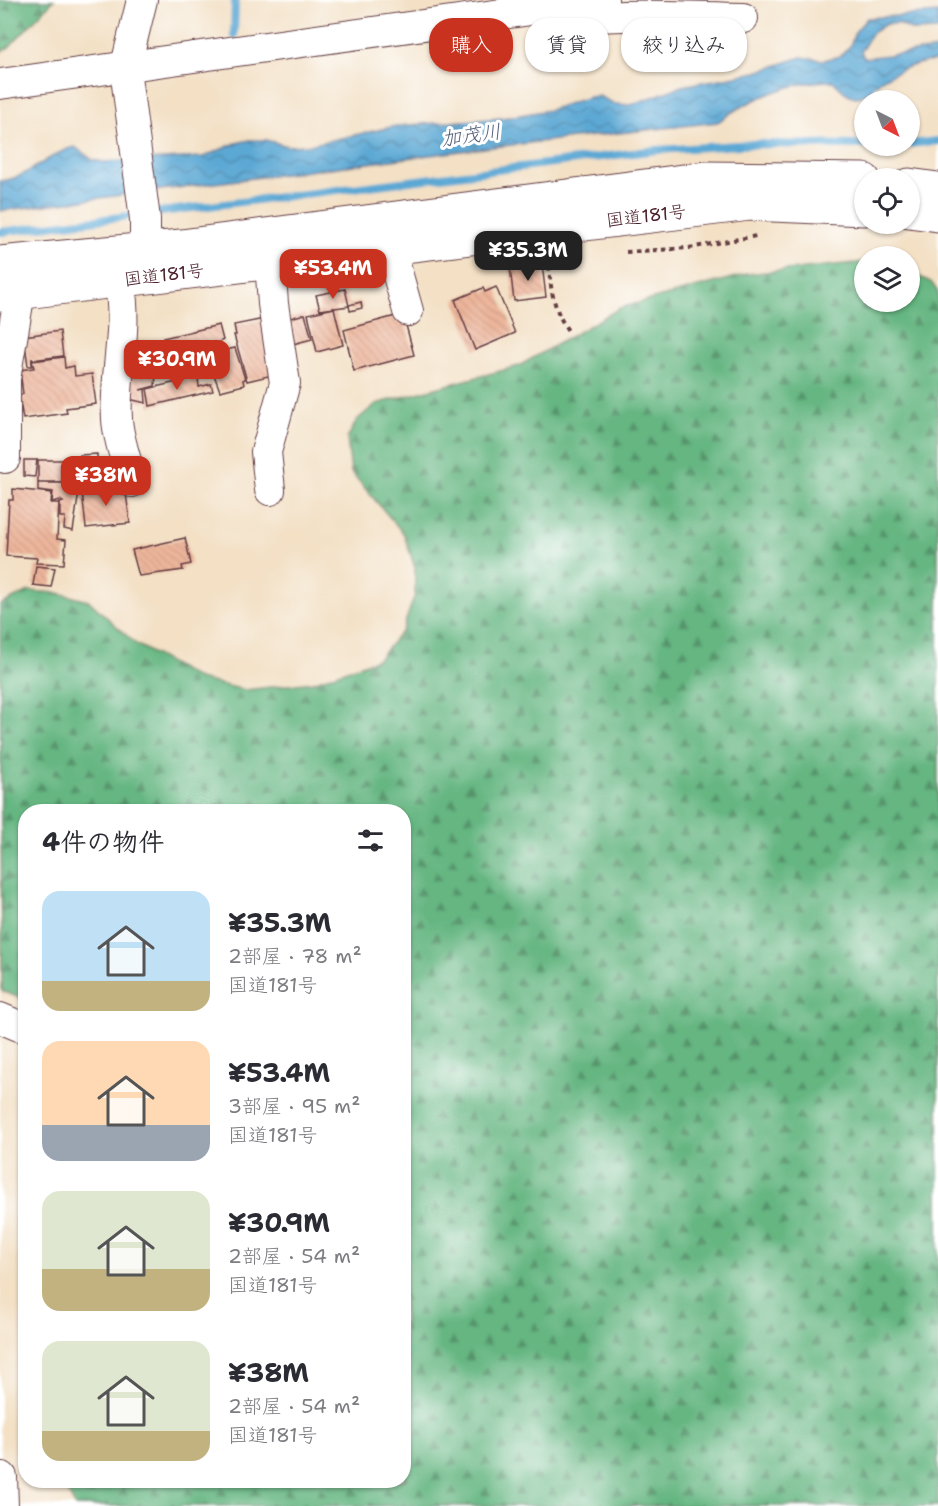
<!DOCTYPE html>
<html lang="ja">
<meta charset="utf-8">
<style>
body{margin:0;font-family:"Shantell Sans","Klee One",sans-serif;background:#f7f7f7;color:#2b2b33;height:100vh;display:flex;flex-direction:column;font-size:22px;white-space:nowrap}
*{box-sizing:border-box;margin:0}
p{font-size:20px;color:#7c7c81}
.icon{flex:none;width:33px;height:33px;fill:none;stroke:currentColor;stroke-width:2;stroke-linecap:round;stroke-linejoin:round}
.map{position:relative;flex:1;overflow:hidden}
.details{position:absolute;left:18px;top:804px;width:393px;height:684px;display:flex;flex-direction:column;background:#fff;border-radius:24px;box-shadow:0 2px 4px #0004}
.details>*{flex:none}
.top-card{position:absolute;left:429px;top:18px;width:418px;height:54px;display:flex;gap:12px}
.needle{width:39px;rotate:138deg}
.controls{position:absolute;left:854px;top:90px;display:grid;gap:12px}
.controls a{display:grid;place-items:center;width:66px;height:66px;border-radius:50%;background:#fff;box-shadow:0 2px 4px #0004;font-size:30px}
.price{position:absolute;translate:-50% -51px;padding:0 14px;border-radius:12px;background:#c8321e;color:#fff;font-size:20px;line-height:39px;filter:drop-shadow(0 2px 3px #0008)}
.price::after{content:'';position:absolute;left:50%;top:36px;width:18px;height:14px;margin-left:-9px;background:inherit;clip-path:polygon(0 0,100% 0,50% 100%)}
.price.selected{background:#222;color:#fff}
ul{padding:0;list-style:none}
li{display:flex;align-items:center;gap:18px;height:150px;padding:0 24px}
li span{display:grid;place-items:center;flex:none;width:168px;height:120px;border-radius:18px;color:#555}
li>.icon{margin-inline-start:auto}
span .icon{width:72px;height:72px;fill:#fffc;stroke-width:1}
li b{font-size:26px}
h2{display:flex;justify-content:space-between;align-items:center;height:72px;padding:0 24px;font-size:26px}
.chip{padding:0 21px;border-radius:24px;background:#fff;box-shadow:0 2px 4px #0004;font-size:21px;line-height:54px}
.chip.selected{background:#c8321e;color:#fff}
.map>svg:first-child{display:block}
.forest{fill:url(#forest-firs);stroke:#586a56;stroke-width:1.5}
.water{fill:url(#water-waves);stroke:#526480;stroke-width:1.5}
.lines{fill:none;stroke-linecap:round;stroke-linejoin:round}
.stream{stroke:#5ba8d4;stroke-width:8}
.building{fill:url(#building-back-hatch)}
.minor-casing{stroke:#633c42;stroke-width:32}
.highway-casing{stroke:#633c42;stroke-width:35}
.path{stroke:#633c42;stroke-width:4;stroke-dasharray:4.5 4.5;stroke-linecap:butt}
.minor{stroke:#fff;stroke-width:30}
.highway{stroke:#fff;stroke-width:33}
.labels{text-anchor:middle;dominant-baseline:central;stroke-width:6;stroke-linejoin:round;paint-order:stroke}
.street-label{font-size:18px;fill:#4a1f2b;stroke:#fff}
.water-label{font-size:20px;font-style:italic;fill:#525d77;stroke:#fff}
</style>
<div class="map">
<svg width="938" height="1506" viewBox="0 0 938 1506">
<defs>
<pattern id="forest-firs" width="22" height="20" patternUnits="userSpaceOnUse" patternTransform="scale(1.5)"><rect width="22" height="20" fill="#65b681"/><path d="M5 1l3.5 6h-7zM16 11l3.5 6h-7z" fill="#55936a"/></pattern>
<pattern id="water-waves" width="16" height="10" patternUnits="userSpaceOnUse" patternTransform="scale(1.5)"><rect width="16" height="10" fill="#5ba8d4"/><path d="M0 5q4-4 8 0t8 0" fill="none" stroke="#4d88ac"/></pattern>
<pattern id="building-back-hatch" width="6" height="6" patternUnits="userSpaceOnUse" patternTransform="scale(1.5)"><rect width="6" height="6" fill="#edb69b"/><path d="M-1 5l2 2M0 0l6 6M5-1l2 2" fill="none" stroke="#cd9c86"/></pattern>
</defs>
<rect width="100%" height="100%" fill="#fff"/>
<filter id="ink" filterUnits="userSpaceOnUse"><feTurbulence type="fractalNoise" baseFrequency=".0167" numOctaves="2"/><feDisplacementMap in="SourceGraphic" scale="12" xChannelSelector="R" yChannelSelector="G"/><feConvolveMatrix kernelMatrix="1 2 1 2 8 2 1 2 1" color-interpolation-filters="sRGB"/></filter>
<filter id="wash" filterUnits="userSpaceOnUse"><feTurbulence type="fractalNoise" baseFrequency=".008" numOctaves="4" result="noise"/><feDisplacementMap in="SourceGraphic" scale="24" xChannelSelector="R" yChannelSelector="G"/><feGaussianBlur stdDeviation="1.35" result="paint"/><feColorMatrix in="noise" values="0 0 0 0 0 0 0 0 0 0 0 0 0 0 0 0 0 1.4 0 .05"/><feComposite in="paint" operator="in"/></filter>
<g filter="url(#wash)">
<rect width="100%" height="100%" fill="#f3e0c5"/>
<g class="forest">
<path d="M 0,0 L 54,0 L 8,48 L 0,52 Z"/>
<path d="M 864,262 L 864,302 L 909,302 L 909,272 L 931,282 L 938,292 L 938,1506 L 75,1506 L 62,1481 L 404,1480 L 404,812 L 26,812 L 25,1000 L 2,991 L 0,605 L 29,591 L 58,593 L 89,601 L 136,644 L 198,679 L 245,690 L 313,682 L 378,659 L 402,631 L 415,595 L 415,568 L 404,534 L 351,472 L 347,439 L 357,420 L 376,404 L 519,366 L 620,308 L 747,274 Z"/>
<path d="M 25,1362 L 25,1408 L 15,1387 Z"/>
</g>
<path class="water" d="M 938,13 L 938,30 L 913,31 L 899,24 L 886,24 L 872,33 L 861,51 L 864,58 L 938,49 L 938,61 C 920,61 899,70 883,79 C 875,83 867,98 856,97 C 847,96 839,87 833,81 C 795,80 748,99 718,122 L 476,149 L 0,211 L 0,181 C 28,179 50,152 75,147 L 93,160 L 103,162 L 203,157 L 236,143 L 250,140 L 266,140 L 288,146 L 309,145 L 396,126 L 503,118 L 549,110 L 589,97 L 599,96 L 615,104 L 631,105 L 682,86 L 757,72 L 801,57 L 824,60 L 840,56 L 850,46 L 855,32 L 867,18 Z"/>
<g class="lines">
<g class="stream">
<path d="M 234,35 L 235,0"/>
<path d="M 909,144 L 938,141"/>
<path d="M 870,146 L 901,146"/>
<path d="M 0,232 L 657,150 L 755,144 L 864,145"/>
</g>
</g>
<g id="blocks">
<g class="building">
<path d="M 542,264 L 546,297 L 514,301 L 510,267 Z"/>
<path d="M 496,287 L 515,333 L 475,350 L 455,300 L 483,288 L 485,292 Z"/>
<path d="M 345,289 L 349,306 L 320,310 L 316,295 Z"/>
<path d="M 361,302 L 362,308 L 350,311 L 349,305 Z"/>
<path d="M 334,308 L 343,345 L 317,352 L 308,314 Z"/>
<path d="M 305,314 L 312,339 L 289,345 L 283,320 Z"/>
<path d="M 403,314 L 414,355 L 354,371 L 344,330 Z"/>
<path d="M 264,319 L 277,374 L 247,381 L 234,335 L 236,335 L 234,325 Z"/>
<path d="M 219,325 L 223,340 L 219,342 L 226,356 L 218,369 L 186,378 L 183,368 L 175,371 L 175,368 L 172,369 L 163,338 Z"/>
<path d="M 60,331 L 63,356 L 32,360 L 32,358 L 32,366 L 28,366 L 24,336 Z"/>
<path d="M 235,348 L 245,379 L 243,380 L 244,385 L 220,391 L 213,372 L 218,370 L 228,356 L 226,350 Z"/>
<path d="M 64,357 L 65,368 L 74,366 L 75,376 L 92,374 L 96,404 L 66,408 L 67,413 L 23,419 L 19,395 L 23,394 L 20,370 L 34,368 L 32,361 Z"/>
<path d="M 128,361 L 157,363 L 155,386 L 140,390 L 145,389 L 146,403 L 124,398 Z"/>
<path d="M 159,361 L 167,361 L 166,377 L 158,376 Z"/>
<path d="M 198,377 L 199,387 L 211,384 L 213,391 L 150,406 L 147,389 Z"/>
<path d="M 97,454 L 98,478 L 83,482 L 80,478 L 80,455 Z"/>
<path d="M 24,460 L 37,460 L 35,477 L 24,476 Z"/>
<rect x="38" y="460" width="39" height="22"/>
<path d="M 38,483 L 77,483 L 78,498 L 73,531 L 64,529 L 65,517 L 60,517 L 60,503 L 63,502 L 60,500 L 52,502 L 53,492 L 38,490 Z"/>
<path d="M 125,486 L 130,523 L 86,528 L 82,491 Z"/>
<path d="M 13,489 L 52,493 L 51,503 L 59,503 L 57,539 L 66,540 L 64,564 L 36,563 L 37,558 L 6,556 L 9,500 L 13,500 Z"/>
<path d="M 185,538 L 191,564 L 182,566 L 183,570 L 139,576 L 132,550 Z"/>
<path d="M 36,566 L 55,568 L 51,587 L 33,585 Z"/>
</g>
</g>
</g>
<g filter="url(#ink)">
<use href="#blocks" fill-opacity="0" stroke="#633c42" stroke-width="1.5"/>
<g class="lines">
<g class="minor-casing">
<g id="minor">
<path d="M 142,0 L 125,69 L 145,219 L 145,274"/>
<path d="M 578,19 C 632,13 688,17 743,18"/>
<path d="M 0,84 L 603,0"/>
<path d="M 390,247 L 408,311"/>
<path d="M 270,261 L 273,304 L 285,383 L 266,452 L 270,490"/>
<path d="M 119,280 C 129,330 114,370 117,419 C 118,439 127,462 132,482"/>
<path d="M 5,458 L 5,379 L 20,292"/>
<path d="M 0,1018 L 19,1026"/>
<path d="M 0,1477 L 2,1477 L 3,1506"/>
</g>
</g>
<g class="highway-casing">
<g id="highway">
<path d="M 909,185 L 938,189"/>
<path d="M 909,211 L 938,215"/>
<path d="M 0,263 L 181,246 L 706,178 L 864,180"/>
<path d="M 0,295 L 750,204 L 864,209"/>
</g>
</g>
<g class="path">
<path d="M 626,252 L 689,248 L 756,236"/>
<path d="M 549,257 C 549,284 553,310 569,332"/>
</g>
<use href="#minor" class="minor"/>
<use href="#highway" class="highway"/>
</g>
</g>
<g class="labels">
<g class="street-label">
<text transform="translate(646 216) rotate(-7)">国道181号</text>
<text transform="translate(164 275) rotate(-7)">国道181号</text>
</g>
<g class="water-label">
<text transform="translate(471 135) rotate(-8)">加茂川</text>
</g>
</g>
</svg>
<div class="controls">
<a><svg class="needle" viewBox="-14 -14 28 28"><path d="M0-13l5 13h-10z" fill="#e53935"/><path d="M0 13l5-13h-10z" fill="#7c7c81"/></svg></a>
<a><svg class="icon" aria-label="locate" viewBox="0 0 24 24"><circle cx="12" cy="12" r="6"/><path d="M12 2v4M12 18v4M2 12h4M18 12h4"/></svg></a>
<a><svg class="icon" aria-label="layers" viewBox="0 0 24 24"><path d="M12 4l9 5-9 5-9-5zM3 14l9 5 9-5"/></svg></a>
</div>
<b class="price selected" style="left:528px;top:282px">¥35.3M</b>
<b class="price" style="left:333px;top:300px">¥53.4M</b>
<b class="price" style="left:177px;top:391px">¥30.9M</b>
<b class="price" style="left:106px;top:507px">¥38M</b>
<div class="top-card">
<a class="chip selected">購入</a>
<a class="chip">賃貸</a>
<a class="chip">絞り込み</a>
</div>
<section class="details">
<h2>4件の物件<svg class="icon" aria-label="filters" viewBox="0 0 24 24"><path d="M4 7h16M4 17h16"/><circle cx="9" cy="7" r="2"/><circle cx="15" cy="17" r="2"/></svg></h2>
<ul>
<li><span style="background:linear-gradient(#bfe0f5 75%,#c2b280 0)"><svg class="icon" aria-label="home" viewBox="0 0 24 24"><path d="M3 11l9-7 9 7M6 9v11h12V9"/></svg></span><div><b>¥35.3M</b><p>2部屋 · 78 m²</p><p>国道181号</p></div></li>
<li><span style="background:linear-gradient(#ffd9b3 70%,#9aa5b1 0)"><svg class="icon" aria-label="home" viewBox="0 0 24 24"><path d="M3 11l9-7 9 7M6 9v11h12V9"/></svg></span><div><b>¥53.4M</b><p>3部屋 · 95 m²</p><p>国道181号</p></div></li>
<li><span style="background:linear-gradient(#dfe7d0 65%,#c2b280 0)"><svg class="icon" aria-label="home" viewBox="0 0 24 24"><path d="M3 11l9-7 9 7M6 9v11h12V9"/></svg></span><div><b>¥30.9M</b><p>2部屋 · 54 m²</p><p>国道181号</p></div></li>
<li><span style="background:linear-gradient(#dfe7d0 75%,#c2b280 0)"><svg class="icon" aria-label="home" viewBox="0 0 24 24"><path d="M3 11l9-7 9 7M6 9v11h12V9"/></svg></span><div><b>¥38M</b><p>2部屋 · 54 m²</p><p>国道181号</p></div></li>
</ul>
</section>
</div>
